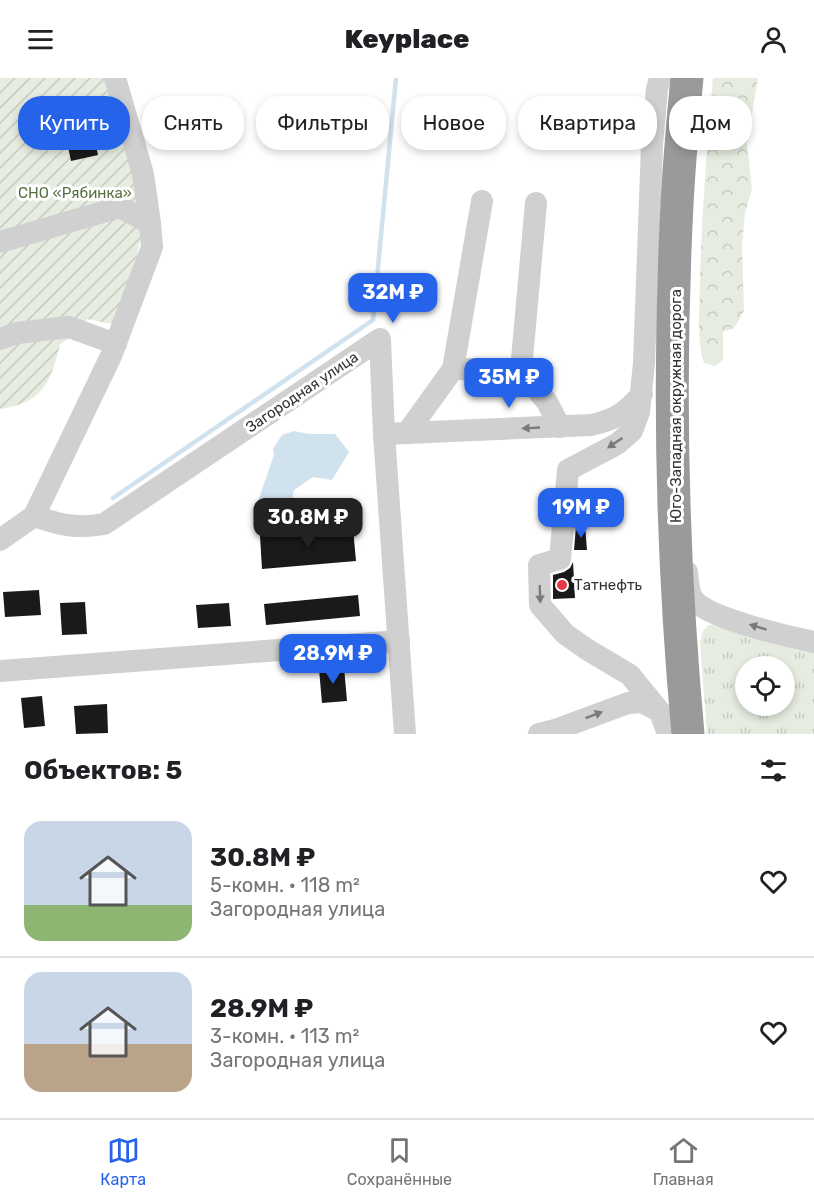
<!DOCTYPE html>
<html lang="ru">
<meta charset="utf-8">
<style>
body{margin:0;font-family:Rubik,sans-serif;background:#f6f6f6;color:#202124;height:100vh;display:flex;flex-direction:column;font-size:22px;white-space:nowrap}
*{box-sizing:border-box;margin:0}
p{font-size:20px;color:#757577}
.icon{flex:none;width:33px;height:33px;fill:none;stroke:currentColor;stroke-width:2;stroke-linecap:round;stroke-linejoin:round}
.map{position:relative;height:656px;overflow:hidden}
.details{display:flex;flex-direction:column;background:#fff;flex:1}
.details>*{flex:none}
.guide{position:absolute;left:18px;top:18px;width:778px;height:54px;display:flex;gap:12px}
.tools{position:absolute;left:735px;top:578px;display:grid;gap:12px}
.tools a{display:grid;place-items:center;width:60px;height:60px;border-radius:50%;background:#fff;box-shadow:0 3px 9px #0003;font-size:30px}
.price{position:absolute;translate:-50% -51px;padding:0 14px;border-radius:12px;background:#2563eb;color:#fff;font-size:20px;line-height:39px;filter:drop-shadow(0 2px 3px #0008)}
.price::after{content:'';position:absolute;left:50%;top:36px;width:18px;height:14px;margin-left:-9px;background:inherit;clip-path:polygon(0 0,100% 0,50% 100%)}
.price.current{background:#222;color:#fff}
ul{padding:0;list-style:none}
li{display:flex;align-items:center;gap:18px;height:150px;padding:0 24px}
li+li{border-top:2px solid #e0e0e0}
li span{display:grid;place-items:center;flex:none;width:168px;height:120px;border-radius:18px;color:#555}
li>.icon{margin-inline-start:auto}
span .icon{width:72px;height:72px;fill:#fffc;stroke-width:1}
li b{font-size:26px}
h2{display:flex;justify-content:space-between;align-items:center;height:72px;padding:0 24px;font-size:26px}
.chip{padding:0 21px;border-radius:24px;background:#fff;box-shadow:0 3px 9px #0003;font-size:21px;line-height:54px}
.chip.current{background:#2563eb;color:#fff}
header{display:flex;justify-content:space-between;align-items:center;height:78px;padding:0 24px;background:#fff;font-size:27px;font-weight:800}
.dock{display:flex;justify-content:space-around;align-items:center;height:84px;border-top:2px solid #e0e0e0;background:#fff;font-size:16px;color:#757577}
.dock a{display:grid;justify-items:center;gap:3px}
.dock .current{color:#2563eb}
.map>svg:first-child{display:block}
.grass{fill:url(#grass-tufts);fill-rule:evenodd}
.forest{fill:url(#forest-crowns)}
.garden{fill:url(#garden-furrows)}
.water{fill:#cfe2ee}
.lines{fill:none;stroke-linecap:round;stroke-linejoin:round}
.stream{stroke:#cfe2ee;stroke-width:4.5}
.building{fill:#1a1a1a}
.minor{stroke:#d0d0d0;stroke-width:22}
.highway{stroke:#9a9a9a;stroke-width:33}
.oneway{fill:#7a7a7a}
.poi-dot{fill:#e63946;stroke:#fff;stroke-width:2}
.labels{text-anchor:middle;dominant-baseline:central;stroke-width:6;stroke-linejoin:round;paint-order:stroke}
.park-label{font-size:15px;fill:#56703f;stroke:#fff}
.street-label{font-size:15px;fill:#333;stroke:#fff}
.poi-label{font-size:15px;fill:#333;stroke:#fff;text-anchor:start}
</style>
<header><svg class="icon" aria-label="menu" viewBox="0 0 24 24"><path d="M4 6h16M4 12h16M4 18h16"/></svg>Keyplace<svg class="icon" aria-label="person" viewBox="0 0 24 24"><circle cx="12" cy="8" r="4"/><path d="M4 21q1-7 8-7t8 7"/></svg></header>
<div class="map">
<svg width="814" height="656" viewBox="0 0 814 656">
<defs>
<pattern id="grass-tufts" width="24" height="20" patternUnits="userSpaceOnUse" patternTransform="scale(1.5)"><rect width="24" height="20" fill="#e6ecdf"/><path d="M3 7l-1-3M5 7V3M7 7l1-3M15 17l-1-3M17 17v-4M19 17l1-3" fill="none" stroke="#c6cbc0"/></pattern>
<pattern id="forest-crowns" width="20" height="18" patternUnits="userSpaceOnUse" patternTransform="scale(1.5)"><rect width="20" height="18" fill="#e6ecdf"/><path d="M2 6a3 3 0 1 1 6 0M12 15a3 3 0 1 1 6 0" fill="none" stroke="#c6cbc0"/></pattern>
<pattern id="garden-furrows" width="10" height="10" patternUnits="userSpaceOnUse" patternTransform="scale(1.5)"><rect width="10" height="10" fill="#e6ecdf"/><path d="M-1 1l2-2M0 10L10 0M9 11l2-2" fill="none" stroke="#c6cbc0"/></pattern>
</defs>
<rect width="100%" height="100%" fill="#fff"/>
<path class="grass" d="M 708,547 L 717,547 L 814,574 L 814,656 L 707,656 L 700,565 L 703,553 ZM 746,588 L 784,588 L 784,627 L 746,627 Z"/>
<path class="forest" d="M 713,0 L 758,0 L 747,65 L 752,111 L 745,135 L 742,168 L 744,233 L 734,250 L 723,254 L 723,282 L 715,288 L 704,285 C 696,259 700,229 700,202 C 702,134 707,67 713,0 Z"/>
<path class="garden" d="M 0,0 L 123,0 L 144,144 L 122,248 L 87,241 L 80,254 L 60,266 C 51,304 43,325 0,331 Z"/>
<path class="water" d="M 294,353 L 309,356 L 335,356 L 349,374 L 332,402 L 313,399 L 294,412 L 289,438 L 283,445 L 265,436 L 257,426 L 274,377 L 273,371 L 282,357 Z"/>
<g class="lines">
<path class="stream" d="M 113,420 L 373,242 L 396,0"/>
</g>
<g class="building">
<path d="M 93,53 L 98,77 L 71,83 L 66,59 Z"/>
<path d="M 585,448 L 587,472 L 574,472 L 576,449 Z"/>
<path d="M 353,450 L 356,483 L 262,491 L 260,458 Z"/>
<path d="M 573,484 L 575,520 L 553,521 L 553,497 L 564,494 L 570,490 Z"/>
<path d="M 39,512 L 41,537 L 5,539 L 3,514 Z"/>
<path d="M 358,517 L 360,538 L 266,547 L 264,526 Z"/>
<path d="M 85,524 L 87,556 L 62,557 L 60,525 Z"/>
<path d="M 229,525 L 231,548 L 198,550 L 196,527 Z"/>
<path d="M 344,589 L 347,623 L 322,625 L 319,591 Z"/>
<path d="M 42,618 L 45,648 L 24,650 L 21,620 Z"/>
<path d="M 107,626 L 108,655 L 76,656 L 74,628 Z"/>
</g>
<g class="lines">
<g class="minor">
<path d="M 115,0 L 143,96 L 150,145"/>
<path d="M 0,164 L 120,129 L 150,145 L 152,169 L 111,278 L 34,438 L 0,462"/>
<path d="M 0,261 L 17,255 L 69,249 L 116,266"/>
<path d="M 453,291 L 482,123"/>
<path d="M 521,292 L 536,125"/>
<path d="M 407,355 L 453,291 L 521,292 L 547,324 L 560,349"/>
<path d="M 384,356 L 591,347 C 615,342 625,335 642,316"/>
<path d="M 34,438 C 61,447 76,451 104,446 L 380,261 L 384,356 L 405,656"/>
<path d="M 687,494 C 688,503 688,514 693,521 C 706,540 790,559 814,564"/>
<path d="M 0,593 L 399,563"/>
<path d="M 660,634 L 630,597 L 588,572 L 565,556 L 540,527 L 539,487 L 560,481 L 568,392 L 617,366 L 632,353 L 639,334 L 644,285 L 652,67 L 657,11 L 660,0"/>
<path d="M 539,656 L 555,652 L 628,625 L 642,624 L 660,634 L 668,656"/>
</g>
<path class="highway" d="M 687,0 C 683,42 679,85 677,127 C 668,303 672,481 688,656"/>
</g>
<defs><path id="oneway-solid" d="M-6-.8H1V-3.2L6.5 0L1 3.2V.8H-6Z" transform="scale(1.5)"/></defs>
<g class="oneway">
<use href="#oneway-solid" transform="translate(531 350) rotate(177)"/>
<use href="#oneway-solid" transform="translate(615 365) rotate(146)"/>
<use href="#oneway-solid" transform="translate(540 516) rotate(88)"/>
<use href="#oneway-solid" transform="translate(758 549) rotate(-163)"/>
<use href="#oneway-solid" transform="translate(594 637) rotate(-21)"/>
</g>
<circle class="poi-dot" cx="562" cy="507" r="6"/>
<g class="labels">
<g class="park-label">
<text x="75" y="115">СНО «Рябинка»</text>
</g>
<g class="street-label">
<text transform="translate(302 314) rotate(-34)">Загородная улица</text>
<text transform="translate(676 328) rotate(-90)">Юго-Западная окружная дорога</text>
</g>
<g class="poi-label">
<text x="574" y="507">Татнефть</text>
</g>
</g>
</svg>
<div class="tools">
<a><svg class="icon" aria-label="locate" viewBox="0 0 24 24"><circle cx="12" cy="12" r="6"/><path d="M12 2v4M12 18v4M2 12h4M18 12h4"/></svg></a>
</div>
<b class="price" style="left:393px;top:246px">32M ₽</b>
<b class="price" style="left:509px;top:331px">35M ₽</b>
<b class="price" style="left:581px;top:461px">19M ₽</b>
<b class="price current" style="left:308px;top:471px">30.8M ₽</b>
<b class="price" style="left:333px;top:607px">28.9M ₽</b>
<div class="guide">
<a class="chip current">Купить</a>
<a class="chip">Снять</a>
<a class="chip">Фильтры</a>
<a class="chip">Новое</a>
<a class="chip">Квартира</a>
<a class="chip">Дом</a>
</div>
</div>
<section class="details">
<h2>Объектов: 5<svg class="icon" aria-label="filters" viewBox="0 0 24 24"><path d="M4 7h16M4 17h16"/><circle cx="9" cy="7" r="2"/><circle cx="15" cy="17" r="2"/></svg></h2>
<ul>
<li><span style="background:linear-gradient(#c9d6e8 70%,#8fb573 0)"><svg class="icon" aria-label="home" viewBox="0 0 24 24"><path d="M3 11l9-7 9 7M6 9v11h12V9"/></svg></span><div><b>30.8M ₽</b><p>5-комн. · 118 m²</p><p>Загородная улица</p></div><svg class="icon" aria-label="heart" viewBox="0 0 24 24"><path d="M12 20l-8-8c-3-5 5-10 8-4 3-6 11-1 8 4z"/></svg></li>
<li><span style="background:linear-gradient(#c9d6e8 60%,#b9a48a 0)"><svg class="icon" aria-label="home" viewBox="0 0 24 24"><path d="M3 11l9-7 9 7M6 9v11h12V9"/></svg></span><div><b>28.9M ₽</b><p>3-комн. · 113 m²</p><p>Загородная улица</p></div><svg class="icon" aria-label="heart" viewBox="0 0 24 24"><path d="M12 20l-8-8c-3-5 5-10 8-4 3-6 11-1 8 4z"/></svg></li>
</ul>
</section>
<nav class="dock">
<a class="current"><svg class="icon" aria-label="map" viewBox="0 0 24 24"><path d="M3 6l6-2 6 2 6-2v14l-6 2-6-2-6 2zM9 4v14M15 6v14"/></svg>Карта</a>
<a><svg class="icon" aria-label="saved" viewBox="0 0 24 24"><path d="M7 4h10v16l-5-4-5 4z"/></svg>Сохранённые</a>
<a><svg class="icon" aria-label="home" viewBox="0 0 24 24"><path d="M3 11l9-7 9 7M6 9v11h12V9"/></svg>Главная</a>
</nav>
